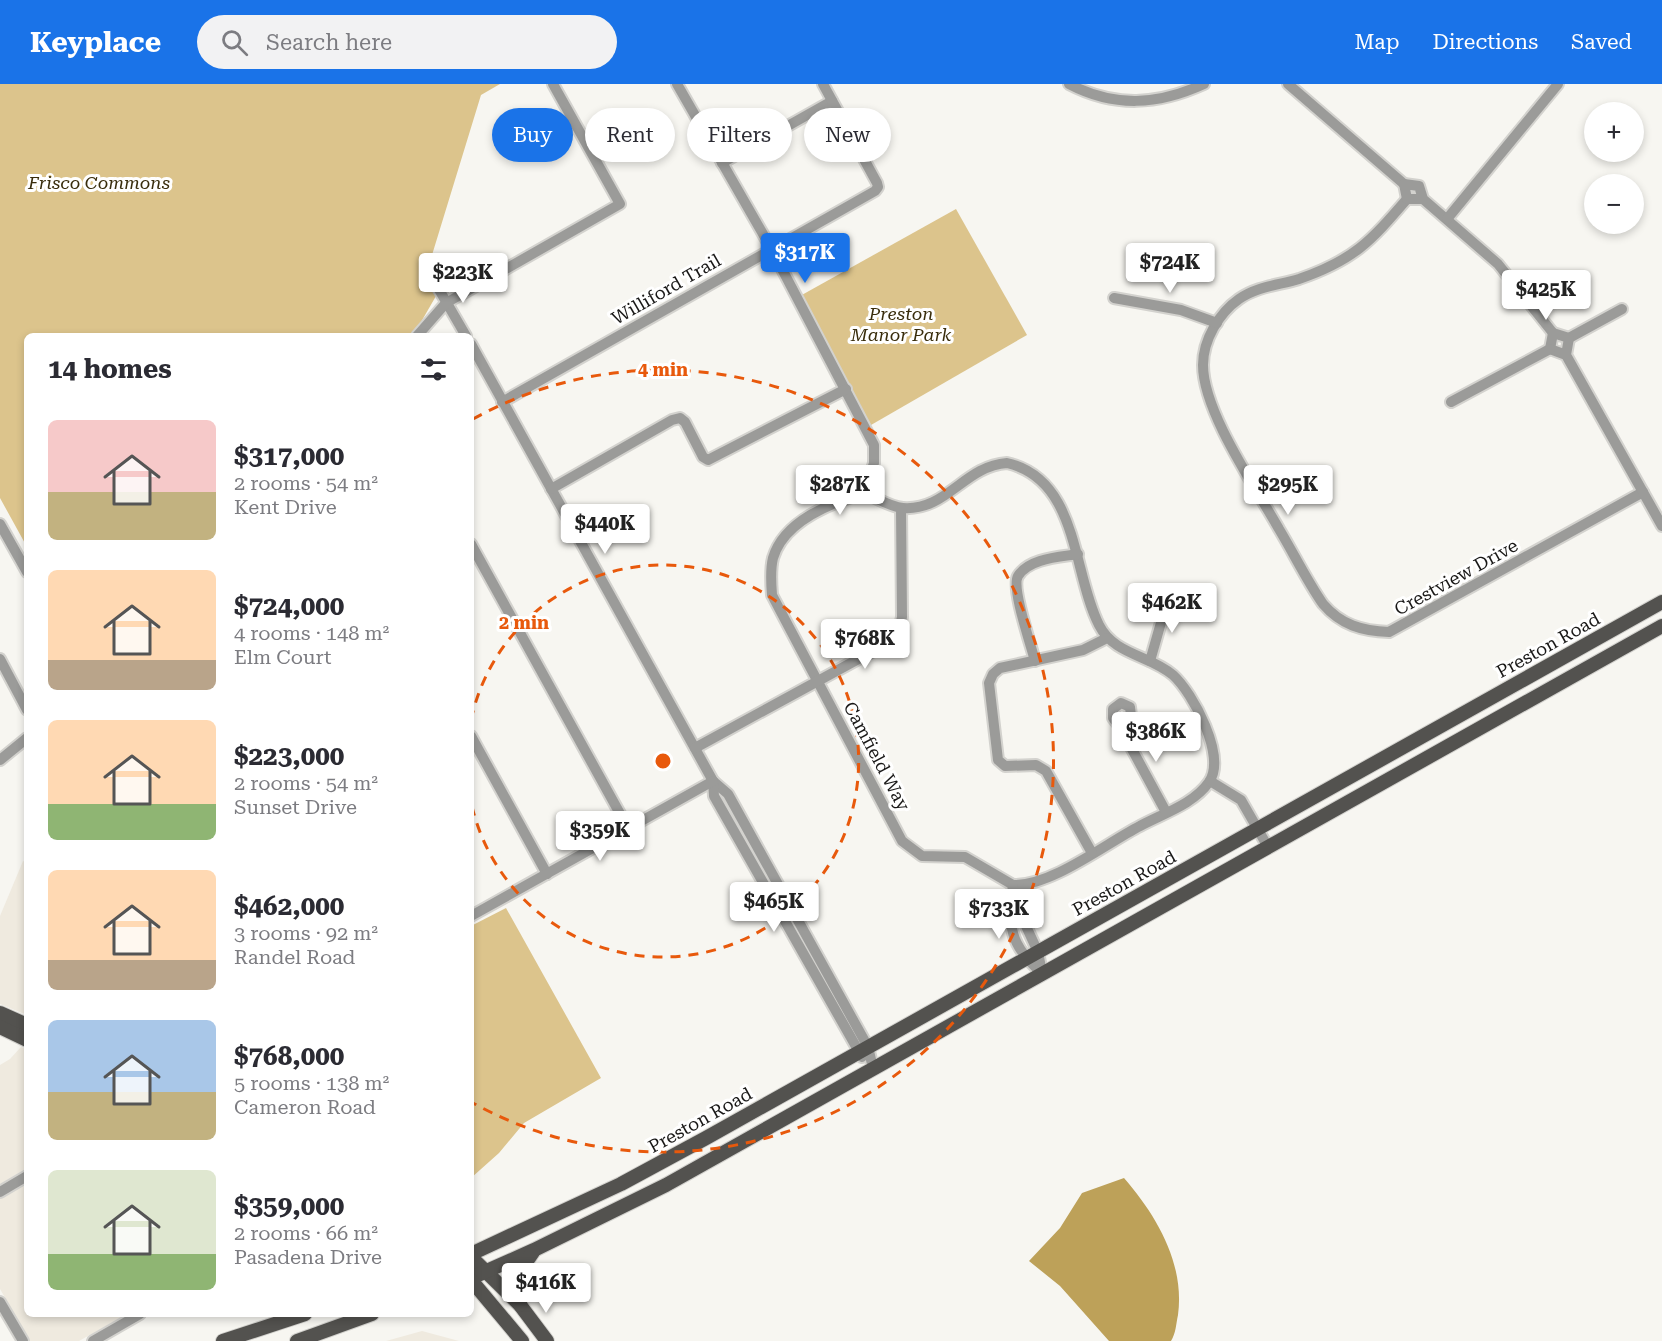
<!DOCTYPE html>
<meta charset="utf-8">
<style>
body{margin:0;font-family:"Roboto Serif",serif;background:#f2f2f3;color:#2b2b33;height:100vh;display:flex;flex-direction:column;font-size:22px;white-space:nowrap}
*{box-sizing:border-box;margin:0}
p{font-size:20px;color:#7c7c81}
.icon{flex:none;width:33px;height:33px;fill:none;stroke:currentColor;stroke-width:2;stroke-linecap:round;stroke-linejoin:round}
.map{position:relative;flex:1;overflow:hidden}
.details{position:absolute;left:24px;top:249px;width:450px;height:984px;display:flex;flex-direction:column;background:#fff;border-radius:9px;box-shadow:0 3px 9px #0003}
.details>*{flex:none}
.banner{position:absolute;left:492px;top:24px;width:570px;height:54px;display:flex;gap:12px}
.fabs{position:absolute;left:1584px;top:18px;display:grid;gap:12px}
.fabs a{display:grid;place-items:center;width:60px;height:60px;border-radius:50%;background:#fff;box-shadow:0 3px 9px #0003;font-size:30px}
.price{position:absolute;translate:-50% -51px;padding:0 14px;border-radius:6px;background:#fff;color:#222;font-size:20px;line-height:39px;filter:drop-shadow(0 2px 3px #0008)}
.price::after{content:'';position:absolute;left:50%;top:36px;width:18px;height:14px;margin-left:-9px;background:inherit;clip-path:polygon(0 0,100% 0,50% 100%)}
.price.active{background:#1a73e8;color:#fff}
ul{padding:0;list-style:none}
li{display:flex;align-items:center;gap:18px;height:150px;padding:0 24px}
li span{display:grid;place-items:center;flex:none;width:168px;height:120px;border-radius:9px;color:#555}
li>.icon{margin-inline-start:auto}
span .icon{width:72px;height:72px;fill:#fffc;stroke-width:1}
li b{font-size:26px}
h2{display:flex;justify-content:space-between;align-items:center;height:72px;padding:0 24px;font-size:26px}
.pill{padding:0 21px;border-radius:27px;background:#fff;box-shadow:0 3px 9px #0003;font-size:21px;line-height:54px}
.pill.active{background:#1a73e8;color:#fff}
header{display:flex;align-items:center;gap:36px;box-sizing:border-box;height:84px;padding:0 30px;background:#1a73e8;color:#fff}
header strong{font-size:28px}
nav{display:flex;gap:33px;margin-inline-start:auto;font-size:21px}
.search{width:420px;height:54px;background:#f2f2f3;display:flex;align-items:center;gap:15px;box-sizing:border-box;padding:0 21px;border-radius:33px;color:#7c7c81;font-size:22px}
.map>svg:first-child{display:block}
.built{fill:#efeadf}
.green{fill:#dcc48c}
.water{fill:#bda159}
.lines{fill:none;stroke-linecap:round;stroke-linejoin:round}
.minor-casing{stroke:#d3d2ce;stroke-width:14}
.major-casing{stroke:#d3d2ce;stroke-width:16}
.minor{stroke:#9b9b99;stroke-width:10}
.major{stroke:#53524f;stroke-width:14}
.ring{fill:none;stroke:#e8590c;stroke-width:3;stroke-dasharray:10 8}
.labels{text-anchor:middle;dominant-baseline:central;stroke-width:6;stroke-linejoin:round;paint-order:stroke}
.park-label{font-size:18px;font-style:italic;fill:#392d0c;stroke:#fff}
.street-label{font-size:18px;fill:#191817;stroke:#fff}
.centre{fill:#e8590c;stroke:#fff;stroke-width:3}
.ring-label{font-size:18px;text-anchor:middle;font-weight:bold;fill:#e8590c;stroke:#fff;stroke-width:6;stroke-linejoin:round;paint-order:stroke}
</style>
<header>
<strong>Keyplace</strong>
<div class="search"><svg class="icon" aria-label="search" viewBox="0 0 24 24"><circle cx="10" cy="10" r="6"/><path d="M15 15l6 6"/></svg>Search here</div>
<nav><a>Map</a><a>Directions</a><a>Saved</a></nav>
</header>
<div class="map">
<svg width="1662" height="1257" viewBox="0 0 1662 1257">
<rect width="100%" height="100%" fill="#f7f6f1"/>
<g class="built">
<path d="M 23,777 L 27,779 L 27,931 L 0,920 L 0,832 Z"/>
<path d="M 21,963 L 27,965 L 27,1084 L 0,1100 L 0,981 L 10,975 Z"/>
<path d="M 27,1098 L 27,1230 L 127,1230 L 79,1257 L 30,1257 L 0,1205 L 0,1114 Z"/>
<path d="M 422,1247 L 459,1257 L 386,1257 Z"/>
</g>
<g class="green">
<path d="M 0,0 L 500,0 L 481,11 L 432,171 L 445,190 L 430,198 L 436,212 L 413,252 L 27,252 L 27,463 L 0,414 Z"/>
<path d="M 956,125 L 1027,251 L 871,341 L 800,212 Z"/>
<path d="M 506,824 L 601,994 L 524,1039 L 499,1069 L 471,1094 L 471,842 Z"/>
</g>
<path class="water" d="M 1124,1094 C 1156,1131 1185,1179 1178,1231 C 1176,1240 1176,1249 1171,1257 L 1109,1257 L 1060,1202 L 1029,1177 L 1060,1144 L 1082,1109 Z"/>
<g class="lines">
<g class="minor-casing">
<g id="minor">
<path d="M 677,0 L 771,164 L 874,361 L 874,379 L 864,409"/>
<path d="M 1069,0 C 1115,24 1158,21 1204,0"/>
<path d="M 1288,0 L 1404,100"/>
<path d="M 722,79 L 832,17"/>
<path d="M 1407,115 C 1370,158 1354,176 1299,195 C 1280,201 1257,202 1239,215 C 1219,229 1203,256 1203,281 C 1203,328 1256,404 1279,445 C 1294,470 1307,497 1323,520 C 1341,541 1362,547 1389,548 L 1643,408"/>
<path d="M 1423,115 L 1407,115 L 1404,100 L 1419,102 L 1423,115 L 1498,180 L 1553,249"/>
<path d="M 1447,135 L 1558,0"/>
<path d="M 437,202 L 466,252"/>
<path d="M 1114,214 L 1181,226 L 1217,239"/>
<path d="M 417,252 L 446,219 L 620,120 L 553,0"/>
<path d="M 1569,254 L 1622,225"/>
<path d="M 471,260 L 713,697 L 728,710 L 868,963 L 873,984"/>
<path d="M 1566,271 L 1550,265 L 1553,249 L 1569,254 L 1566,271 L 1662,442"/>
<path d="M 502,318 L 875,107 L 878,103 L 877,99 L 823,0"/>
<path d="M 1451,318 L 1550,265"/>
<path d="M 1007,379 C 1079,396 1072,488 1099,541 C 1114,571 1150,571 1173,591 C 1193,609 1227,673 1209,698 C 1194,720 1162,730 1140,742 C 1105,760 1052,802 1013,801 L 965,773 L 922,772 L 902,757 L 772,511 C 771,499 770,486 773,474 C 784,437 830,419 864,409 C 875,413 890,423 903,424 C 947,427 964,382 1007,379 Z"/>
<path d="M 551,405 L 672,336 L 680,334 L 685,338 L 703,373 L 708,376 L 846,305"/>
<path d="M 0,440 L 27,488"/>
<path d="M 471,460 L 629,746"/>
<path d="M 0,575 L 27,626"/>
<path d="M 1035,577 C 1031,561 1011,504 1018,492 C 1029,474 1060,473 1078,470"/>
<path d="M 1150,577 L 1168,514"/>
<path d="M 1121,619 L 1130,623 L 1131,632 L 1120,643 L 1113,634 L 1113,625 Z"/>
<path d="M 1120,643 L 1166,728"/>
<path d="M 471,652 L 547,790"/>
<path d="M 695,664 L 884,561 L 899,546 L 902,533 L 901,424"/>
<path d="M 0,676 L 27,654"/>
<path d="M 713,697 L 714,712 L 862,973"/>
<path d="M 1210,697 L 1241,716 L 1268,763"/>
<path d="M 1092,769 L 1046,687 L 1036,681 L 1005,682 L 998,676 L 989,599 L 993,590 L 1000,584 L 1083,566 L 1107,554"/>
<path d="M 1013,801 C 1008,842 1009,861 1042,889"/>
<path d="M 1028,801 L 1025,840 L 1038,868 L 1042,889"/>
<path d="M 471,832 L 713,697"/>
<path d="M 0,1108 L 27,1092"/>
<path d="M 0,1218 L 23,1257"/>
<path d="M 93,1257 L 140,1230"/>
</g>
</g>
<g class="major-casing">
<g id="major">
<path d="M 0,929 L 27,941"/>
<path d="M 0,943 L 27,956"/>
<path d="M 471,1170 L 621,1100 L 706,1054 L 1662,518"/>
<path d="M 471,1173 L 520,1221 L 547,1257"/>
<path d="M 471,1194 L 534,1166 L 666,1101 L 1662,542"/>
<path d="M 471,1196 L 522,1257"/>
<path d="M 520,1221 L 518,1190 L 533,1168"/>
<path d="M 223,1257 L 305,1230"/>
<path d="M 297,1257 L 372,1230"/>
</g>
</g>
<use href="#minor" class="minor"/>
<use href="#major" class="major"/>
</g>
<g class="ring">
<path d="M471 636A196 196 0 1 1 471 718"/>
<path d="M473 335A391 391 0 1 1 473 1019"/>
</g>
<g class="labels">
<g class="park-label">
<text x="99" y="98">Frisco Commons</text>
<text x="901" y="229">Preston<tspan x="901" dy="21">Manor Park</tspan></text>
</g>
<g class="street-label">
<text transform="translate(666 205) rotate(-30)">Williford Trail</text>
<text transform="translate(1456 493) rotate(-29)">Crestview Drive</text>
<text transform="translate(1548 561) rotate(-29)">Preston Road</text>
<text transform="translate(877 672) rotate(62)">Camfield Way</text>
<text transform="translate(1124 799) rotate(-29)">Preston Road</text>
<text transform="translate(700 1036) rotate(-29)">Preston Road</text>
</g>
</g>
<circle cx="663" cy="677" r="9" class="centre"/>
<g class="ring-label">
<text x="663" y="292">4 min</text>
<text x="524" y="545">2 min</text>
</g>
</svg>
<div class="fabs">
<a>+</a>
<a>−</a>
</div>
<b class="price active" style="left:805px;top:200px">$317K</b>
<b class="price" style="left:1170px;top:210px">$724K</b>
<b class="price" style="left:463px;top:220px">$223K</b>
<b class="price" style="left:1546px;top:237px">$425K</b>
<b class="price" style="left:840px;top:432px">$287K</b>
<b class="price" style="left:1288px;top:432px">$295K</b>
<b class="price" style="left:605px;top:471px">$440K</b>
<b class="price" style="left:1172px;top:550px">$462K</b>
<b class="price" style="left:865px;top:586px">$768K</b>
<b class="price" style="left:1156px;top:679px">$386K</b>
<b class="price" style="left:600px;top:778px">$359K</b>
<b class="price" style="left:774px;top:849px">$465K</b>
<b class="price" style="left:999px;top:856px">$733K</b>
<b class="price" style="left:546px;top:1230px">$416K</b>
<div class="banner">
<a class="pill active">Buy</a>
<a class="pill">Rent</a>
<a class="pill">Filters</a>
<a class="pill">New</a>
</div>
<section class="details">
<h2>14 homes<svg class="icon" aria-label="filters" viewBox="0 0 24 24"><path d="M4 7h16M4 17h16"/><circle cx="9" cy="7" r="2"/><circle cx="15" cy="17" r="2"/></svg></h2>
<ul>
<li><span style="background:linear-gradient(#f6c9c9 60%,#c2b280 0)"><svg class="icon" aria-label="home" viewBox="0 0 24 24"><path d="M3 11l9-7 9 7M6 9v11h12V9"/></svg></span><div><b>$317,000</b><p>2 rooms · 54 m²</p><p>Kent Drive</p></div></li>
<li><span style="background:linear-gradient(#ffd9b3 75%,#b9a48a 0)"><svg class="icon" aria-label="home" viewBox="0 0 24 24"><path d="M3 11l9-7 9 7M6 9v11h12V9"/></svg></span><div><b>$724,000</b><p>4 rooms · 148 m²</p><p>Elm Court</p></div></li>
<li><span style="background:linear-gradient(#ffd9b3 70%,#8fb573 0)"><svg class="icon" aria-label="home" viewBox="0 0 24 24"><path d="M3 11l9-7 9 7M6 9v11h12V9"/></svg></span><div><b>$223,000</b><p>2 rooms · 54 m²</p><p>Sunset Drive</p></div></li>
<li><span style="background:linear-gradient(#ffd9b3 75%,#b9a48a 0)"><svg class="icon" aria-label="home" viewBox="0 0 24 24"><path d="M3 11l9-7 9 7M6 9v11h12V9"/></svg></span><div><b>$462,000</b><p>3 rooms · 92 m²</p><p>Randel Road</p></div></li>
<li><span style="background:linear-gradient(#a9c7e8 60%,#c2b280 0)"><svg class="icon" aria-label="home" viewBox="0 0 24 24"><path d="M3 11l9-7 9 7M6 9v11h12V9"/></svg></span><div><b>$768,000</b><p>5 rooms · 138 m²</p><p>Cameron Road</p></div></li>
<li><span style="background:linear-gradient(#dfe7d0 70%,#8fb573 0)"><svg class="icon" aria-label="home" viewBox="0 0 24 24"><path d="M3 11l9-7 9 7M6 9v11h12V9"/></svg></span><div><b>$359,000</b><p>2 rooms · 66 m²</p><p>Pasadena Drive</p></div></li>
</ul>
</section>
</div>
